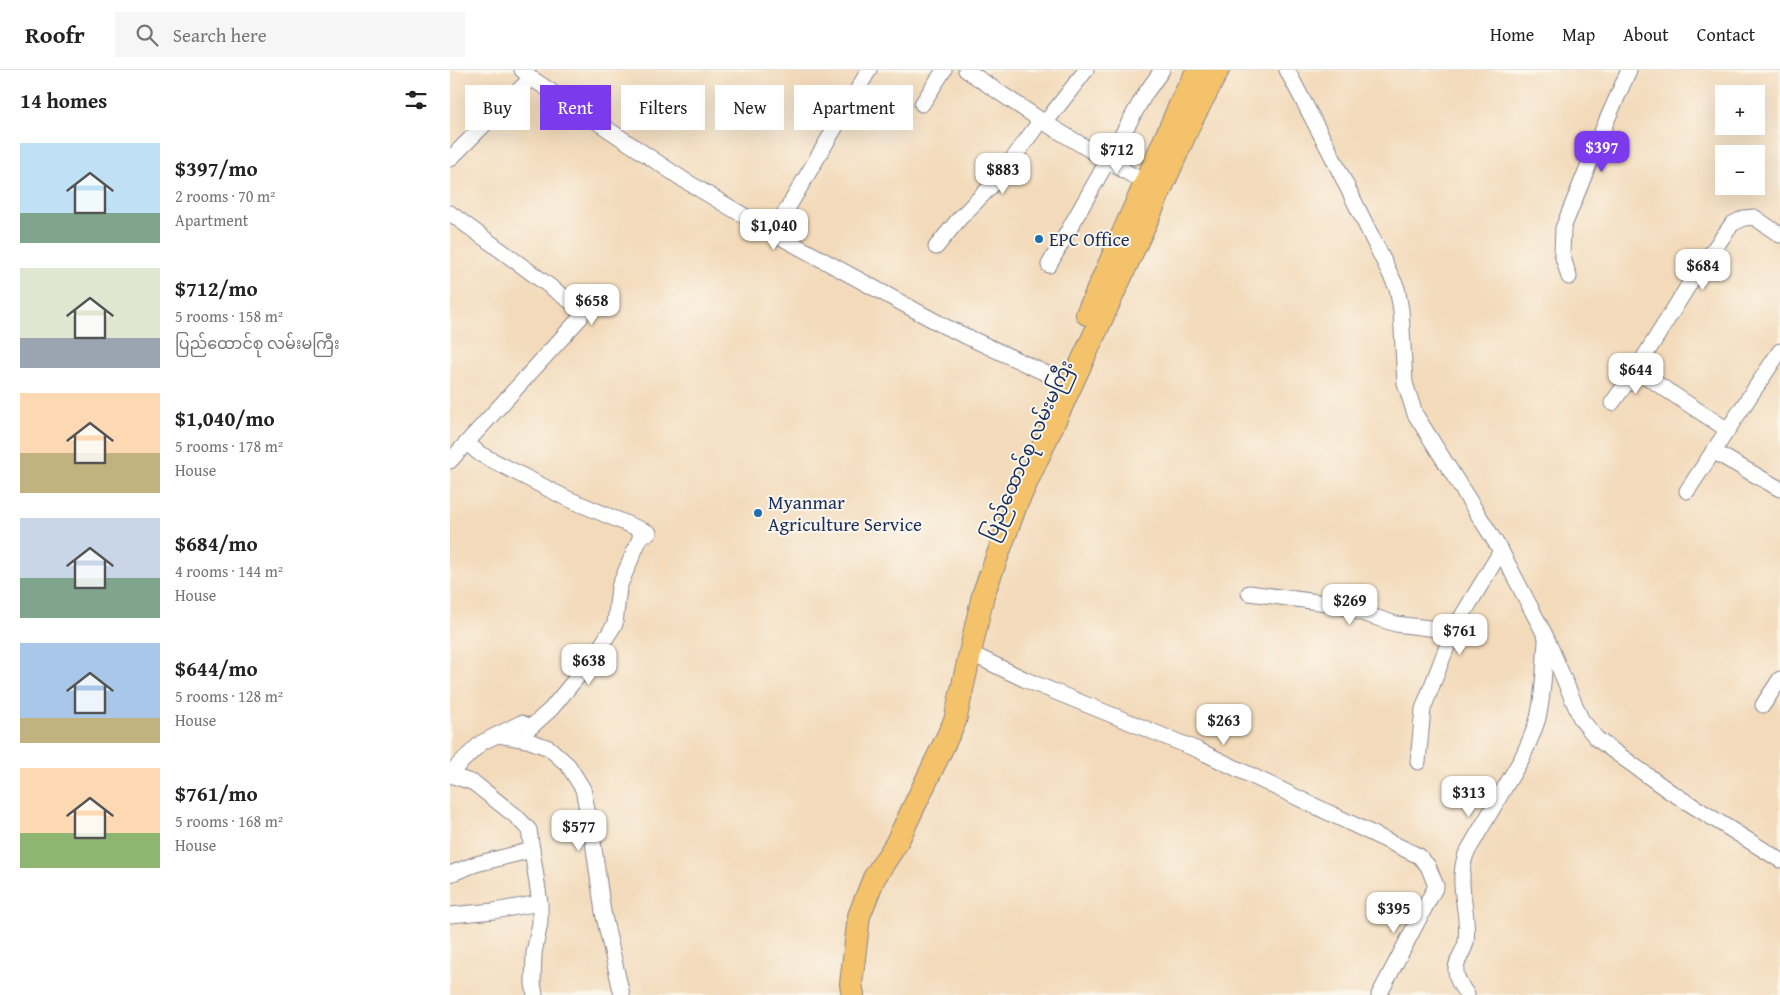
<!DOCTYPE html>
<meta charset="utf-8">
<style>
body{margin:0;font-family:"Gentium Book Plus","Noto Sans Myanmar",serif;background:#f6f6f6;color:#222;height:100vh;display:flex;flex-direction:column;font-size:19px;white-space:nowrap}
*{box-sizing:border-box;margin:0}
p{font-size:16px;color:#767676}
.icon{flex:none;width:28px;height:28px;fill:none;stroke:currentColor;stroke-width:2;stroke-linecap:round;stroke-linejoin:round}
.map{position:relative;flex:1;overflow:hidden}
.side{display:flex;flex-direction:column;background:#fff;width:450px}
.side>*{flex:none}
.top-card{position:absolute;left:15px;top:15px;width:475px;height:45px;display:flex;gap:10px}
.tools{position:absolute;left:1265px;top:15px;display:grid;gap:10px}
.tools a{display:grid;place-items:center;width:50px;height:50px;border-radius:0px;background:#fff;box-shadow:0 5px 20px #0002;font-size:25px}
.price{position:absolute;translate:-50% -42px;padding:0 11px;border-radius:10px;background:#fff;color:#222;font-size:16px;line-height:32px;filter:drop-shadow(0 1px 2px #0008)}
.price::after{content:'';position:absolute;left:50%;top:30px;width:15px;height:11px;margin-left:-8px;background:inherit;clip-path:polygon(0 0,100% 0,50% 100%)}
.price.current{background:#7c3aed;color:#fff}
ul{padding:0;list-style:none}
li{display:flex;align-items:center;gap:15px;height:125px;padding:0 20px}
li span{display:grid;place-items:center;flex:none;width:140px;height:100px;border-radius:0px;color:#555}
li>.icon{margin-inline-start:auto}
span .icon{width:60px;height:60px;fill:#fffc;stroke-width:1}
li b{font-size:21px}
h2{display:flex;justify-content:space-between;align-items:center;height:60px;padding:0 20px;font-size:21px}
.tag{padding:0 18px;border-radius:0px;background:#fff;box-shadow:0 5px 20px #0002;font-size:18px;line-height:45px}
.tag.current{background:#7c3aed;color:#fff}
header{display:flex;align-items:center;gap:30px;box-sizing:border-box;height:70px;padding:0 25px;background:#fff;border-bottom:1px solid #e0e0e0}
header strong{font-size:24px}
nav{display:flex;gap:28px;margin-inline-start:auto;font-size:18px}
.search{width:350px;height:45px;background:#f6f6f6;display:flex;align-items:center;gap:12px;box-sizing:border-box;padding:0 18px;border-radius:0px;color:#767676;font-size:19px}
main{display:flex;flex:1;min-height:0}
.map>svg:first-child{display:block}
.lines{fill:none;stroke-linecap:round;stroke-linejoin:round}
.minor-casing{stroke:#87848c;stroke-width:17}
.primary-casing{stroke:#87848c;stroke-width:24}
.minor{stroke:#fff;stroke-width:15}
.primary{stroke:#f4c26a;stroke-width:22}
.poi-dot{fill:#1f6fb2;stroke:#fbf7ec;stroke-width:2}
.labels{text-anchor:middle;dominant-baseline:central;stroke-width:4;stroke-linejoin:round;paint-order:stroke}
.poi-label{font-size:19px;fill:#1b2f5e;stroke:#fbf7ec;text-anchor:start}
.street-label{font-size:19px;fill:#1b2f5e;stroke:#fbf7ec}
</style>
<header>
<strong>Roofr</strong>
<div class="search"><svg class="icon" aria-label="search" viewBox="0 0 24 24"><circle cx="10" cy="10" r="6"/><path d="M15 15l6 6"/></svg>Search here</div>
<nav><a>Home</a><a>Map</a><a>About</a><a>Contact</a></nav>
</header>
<main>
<section class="side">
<h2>14 homes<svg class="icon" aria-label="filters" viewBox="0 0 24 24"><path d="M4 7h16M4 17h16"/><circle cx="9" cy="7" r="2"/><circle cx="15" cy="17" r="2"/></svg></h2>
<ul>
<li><span style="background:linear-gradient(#bfe0f5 70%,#7fa58c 0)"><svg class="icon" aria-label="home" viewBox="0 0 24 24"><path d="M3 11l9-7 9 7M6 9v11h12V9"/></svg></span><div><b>$397/mo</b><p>2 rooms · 70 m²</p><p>Apartment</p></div></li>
<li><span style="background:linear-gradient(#dfe7d0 70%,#9aa5b1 0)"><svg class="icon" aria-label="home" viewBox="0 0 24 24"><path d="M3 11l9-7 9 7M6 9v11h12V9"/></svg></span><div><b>$712/mo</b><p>5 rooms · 158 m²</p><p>ပြည်ထောင်စု လမ်းမကြီး</p></div></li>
<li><span style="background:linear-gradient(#ffd9b3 60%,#c2b280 0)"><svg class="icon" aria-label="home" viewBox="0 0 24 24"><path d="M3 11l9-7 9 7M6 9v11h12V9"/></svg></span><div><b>$1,040/mo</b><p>5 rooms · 178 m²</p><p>House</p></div></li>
<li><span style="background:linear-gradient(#c9d6e8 60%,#7fa58c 0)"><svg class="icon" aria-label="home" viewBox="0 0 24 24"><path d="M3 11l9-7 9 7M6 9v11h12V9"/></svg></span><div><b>$684/mo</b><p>4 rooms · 144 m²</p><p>House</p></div></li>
<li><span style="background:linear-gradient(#a9c7e8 75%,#c2b280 0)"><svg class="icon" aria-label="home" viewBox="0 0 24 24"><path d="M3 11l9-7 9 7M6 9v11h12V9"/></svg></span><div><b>$644/mo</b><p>5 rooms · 128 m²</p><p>House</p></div></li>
<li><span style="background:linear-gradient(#ffd9b3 65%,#8fb573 0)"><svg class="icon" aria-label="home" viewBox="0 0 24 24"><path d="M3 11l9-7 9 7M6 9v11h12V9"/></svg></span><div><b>$761/mo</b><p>5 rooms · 168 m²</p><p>House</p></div></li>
</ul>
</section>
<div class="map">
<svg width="1330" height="925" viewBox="0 0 1330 925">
<rect width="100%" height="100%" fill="#fbf7ec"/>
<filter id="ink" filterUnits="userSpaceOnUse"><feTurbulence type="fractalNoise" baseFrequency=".02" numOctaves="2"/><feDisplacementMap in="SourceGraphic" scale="10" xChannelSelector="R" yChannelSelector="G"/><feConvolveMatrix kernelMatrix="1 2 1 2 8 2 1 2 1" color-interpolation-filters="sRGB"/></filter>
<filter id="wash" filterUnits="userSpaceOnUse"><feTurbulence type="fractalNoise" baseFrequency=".0096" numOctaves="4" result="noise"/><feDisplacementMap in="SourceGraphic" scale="20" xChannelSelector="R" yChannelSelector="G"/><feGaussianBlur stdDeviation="1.12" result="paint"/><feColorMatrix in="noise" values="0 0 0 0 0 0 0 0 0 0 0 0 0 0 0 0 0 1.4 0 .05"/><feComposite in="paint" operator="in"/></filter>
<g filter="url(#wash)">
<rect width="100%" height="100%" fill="#f3daba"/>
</g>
<g filter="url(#ink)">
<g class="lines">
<g class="minor-casing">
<g id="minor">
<path d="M 72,0 L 81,8 L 234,110 L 323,163 L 494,256 L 608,309"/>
<path d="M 516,0 L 595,53 L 695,113"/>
<path d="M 837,0 L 879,80 L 947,218 L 951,240 L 955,313 L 965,344 L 1051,481 L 1096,567 L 1131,649 L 1147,669 L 1219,721 L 1330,790"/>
<path d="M 472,34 L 494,0"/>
<path d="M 595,53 L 636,0"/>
<path d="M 0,89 L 81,8"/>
<path d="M 0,143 L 132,240 L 130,248 L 0,391"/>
<path d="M 323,163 L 419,0"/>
<path d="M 486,177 L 509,149 L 548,109 L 591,50"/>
<path d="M 599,195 L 695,24 L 712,0"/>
<path d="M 1119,207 L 1112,184 L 1113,158 L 1156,52 L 1179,0"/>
<path d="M 1186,300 L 1278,360"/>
<path d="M 1162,333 L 1186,300 L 1240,213 L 1282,154 L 1294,148 L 1304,147 L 1330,165"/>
<path d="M 17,373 L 30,384 L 116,428 L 199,463"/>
<path d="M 1263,381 L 1330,419"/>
<path d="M 1237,421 L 1330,281"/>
<path d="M 799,523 L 884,534 L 946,554 L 1003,561"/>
<path d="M 520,583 L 576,610 L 748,680 L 969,786 L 978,796 L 986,816 L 929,925"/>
<path d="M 1313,635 L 1330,609"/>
<path d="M 48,665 L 77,670 L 99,678 L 118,695 L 133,719 L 142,764 L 153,842 L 172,925"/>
<path d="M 968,692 L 973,639 L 1003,561 L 1051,481"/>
<path d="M 0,703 L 31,673 L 71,653 L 81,657 L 101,639 L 143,588 L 165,554 L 169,517 L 193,461"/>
<path d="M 0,705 L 24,713 L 67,747 L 79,760 L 90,833 L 90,853 L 84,883 L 83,913 L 85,925"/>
<path d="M 0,804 L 26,794 L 82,780"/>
<path d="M 0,845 L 44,841 L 90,833"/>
<path d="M 1017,925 C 1012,917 1006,910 1006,901 C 1005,891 1014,882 1016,872 C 1020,840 1005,817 1016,784 L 1072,688 C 1078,675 1084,662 1088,648 C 1094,623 1094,596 1096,571"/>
</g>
</g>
<g class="primary-casing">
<g id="primary">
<path d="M 637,244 L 735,24 L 748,0"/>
<path d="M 403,925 L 401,914 L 409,846 L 424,808 L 446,774 L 505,651 L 533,525 L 566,435 L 703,137 L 740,53 L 768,0"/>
</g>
</g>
<use href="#minor" class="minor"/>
<use href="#primary" class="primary"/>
</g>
</g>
<g class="poi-dot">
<circle cx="589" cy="169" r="5"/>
<circle cx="308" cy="443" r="5"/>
</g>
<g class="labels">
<g class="poi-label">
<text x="599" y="169">EPC Office</text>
<text x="318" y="432">Myanmar<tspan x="318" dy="22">Agriculture Service</tspan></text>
</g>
<g class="street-label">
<text transform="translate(577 380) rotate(-66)">ပြည်ထောင်စု လမ်းမကြီး</text>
</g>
</g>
</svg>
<div class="tools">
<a>+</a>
<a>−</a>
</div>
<b class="price current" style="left:1152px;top:103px">$397</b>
<b class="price" style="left:667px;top:105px">$712</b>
<b class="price" style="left:553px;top:125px">$883</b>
<b class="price" style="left:324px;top:181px">$1,040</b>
<b class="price" style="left:1253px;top:221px">$684</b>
<b class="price" style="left:142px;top:256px">$658</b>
<b class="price" style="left:1186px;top:325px">$644</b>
<b class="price" style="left:900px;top:556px">$269</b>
<b class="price" style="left:1010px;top:586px">$761</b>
<b class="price" style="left:139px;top:616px">$638</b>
<b class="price" style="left:774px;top:676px">$263</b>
<b class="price" style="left:1019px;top:748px">$313</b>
<b class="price" style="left:129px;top:782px">$577</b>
<b class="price" style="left:944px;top:864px">$395</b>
<div class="top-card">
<a class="tag">Buy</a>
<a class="tag current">Rent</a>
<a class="tag">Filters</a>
<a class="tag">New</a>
<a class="tag">Apartment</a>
</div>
</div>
</main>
